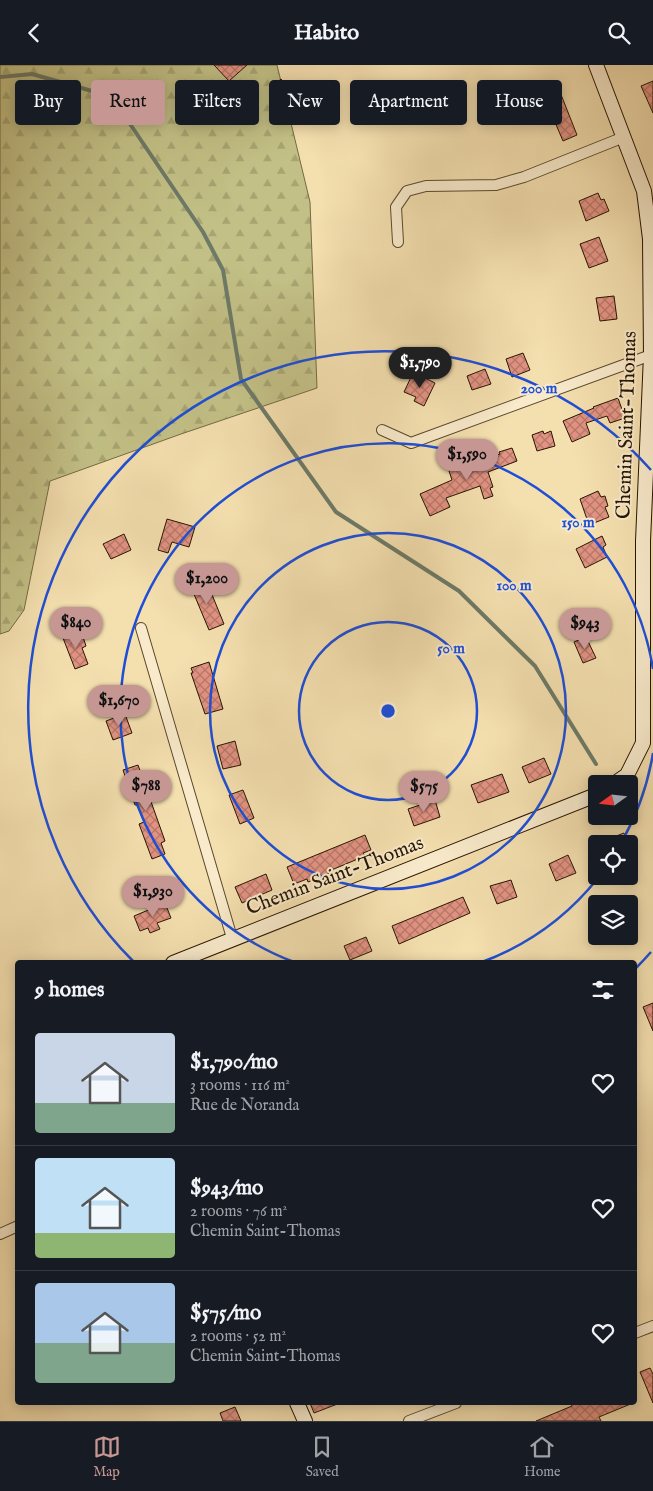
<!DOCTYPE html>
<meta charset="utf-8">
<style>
body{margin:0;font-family:"IM FELL English",serif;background:#242831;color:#f1f3f6;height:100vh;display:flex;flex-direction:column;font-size:19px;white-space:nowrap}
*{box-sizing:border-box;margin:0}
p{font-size:16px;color:#9ea1a6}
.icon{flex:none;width:28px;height:28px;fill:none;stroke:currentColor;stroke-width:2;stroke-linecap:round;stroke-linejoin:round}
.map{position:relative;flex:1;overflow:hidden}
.side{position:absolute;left:15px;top:895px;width:622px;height:445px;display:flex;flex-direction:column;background:#171b24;border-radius:5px;box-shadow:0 2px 12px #0003}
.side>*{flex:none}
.hud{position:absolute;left:15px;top:15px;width:624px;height:45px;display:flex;gap:10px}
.needle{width:32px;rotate:255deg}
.buttons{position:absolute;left:588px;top:710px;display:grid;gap:10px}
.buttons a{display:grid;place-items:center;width:50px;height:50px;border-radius:5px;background:#171b24;box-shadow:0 2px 12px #0003;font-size:25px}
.price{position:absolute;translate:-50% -42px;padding:0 11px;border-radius:18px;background:#c59692;color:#111;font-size:16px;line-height:32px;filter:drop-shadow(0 1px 2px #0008)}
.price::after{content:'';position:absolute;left:50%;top:30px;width:15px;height:11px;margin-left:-8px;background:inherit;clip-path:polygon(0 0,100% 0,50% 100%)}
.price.current{background:#222;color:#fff}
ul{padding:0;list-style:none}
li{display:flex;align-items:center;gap:15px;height:125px;padding:0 20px}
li+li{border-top:1px solid #363941}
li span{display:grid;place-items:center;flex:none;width:140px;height:100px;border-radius:5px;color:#555}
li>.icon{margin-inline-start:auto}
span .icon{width:60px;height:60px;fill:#fffc;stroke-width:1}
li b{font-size:21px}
h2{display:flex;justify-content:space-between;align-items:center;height:60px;padding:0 20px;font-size:21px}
.tag{padding:0 18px;border-radius:5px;background:#171b24;box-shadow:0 2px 12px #0003;font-size:18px;line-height:45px}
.tag.current{background:#c59692;color:#111}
header{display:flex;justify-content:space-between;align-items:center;height:65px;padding:0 20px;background:#171b24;font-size:22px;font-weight:800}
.tab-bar{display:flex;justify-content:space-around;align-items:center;height:70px;border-top:1px solid #363941;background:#171b24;font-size:14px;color:#9ea1a6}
.tab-bar a{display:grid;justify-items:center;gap:2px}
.tab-bar .current{color:#c59692}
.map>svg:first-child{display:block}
.forest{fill:url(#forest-firs);stroke:#746a43}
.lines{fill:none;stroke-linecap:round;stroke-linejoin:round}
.stream{stroke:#6d7a67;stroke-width:4}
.building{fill:url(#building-cross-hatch);stroke:#271500}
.street-casing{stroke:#5a482c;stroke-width:12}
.secondary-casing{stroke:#271500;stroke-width:16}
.street{stroke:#f8eacb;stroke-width:10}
.secondary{stroke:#f8eacb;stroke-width:14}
.ring{fill:none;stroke:#1d4ed8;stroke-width:2.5}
.labels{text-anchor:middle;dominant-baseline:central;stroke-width:4;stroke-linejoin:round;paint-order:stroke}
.street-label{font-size:20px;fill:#271500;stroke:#f8eacb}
.centre{fill:#1d4ed8;stroke:#f8eacb;stroke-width:2.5}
.ring-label{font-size:15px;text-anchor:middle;font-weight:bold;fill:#1d4ed8;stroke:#f8eacb;stroke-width:4;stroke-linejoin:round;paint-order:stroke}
</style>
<header><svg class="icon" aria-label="back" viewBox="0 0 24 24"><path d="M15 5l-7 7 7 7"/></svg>Habito<svg class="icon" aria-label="search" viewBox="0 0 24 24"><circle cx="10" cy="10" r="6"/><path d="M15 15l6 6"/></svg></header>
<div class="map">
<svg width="653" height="1356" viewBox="0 0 653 1356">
<defs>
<pattern id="forest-firs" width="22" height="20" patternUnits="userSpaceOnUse" patternTransform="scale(1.25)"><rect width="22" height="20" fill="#c2c086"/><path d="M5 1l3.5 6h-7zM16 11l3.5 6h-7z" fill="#a7a472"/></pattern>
<pattern id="building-cross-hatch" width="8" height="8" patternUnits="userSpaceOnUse" patternTransform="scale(1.25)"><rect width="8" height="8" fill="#e29383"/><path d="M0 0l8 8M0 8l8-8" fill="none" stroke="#b77769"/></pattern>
</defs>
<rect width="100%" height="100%" fill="#f4dfaf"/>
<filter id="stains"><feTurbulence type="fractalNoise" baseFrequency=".004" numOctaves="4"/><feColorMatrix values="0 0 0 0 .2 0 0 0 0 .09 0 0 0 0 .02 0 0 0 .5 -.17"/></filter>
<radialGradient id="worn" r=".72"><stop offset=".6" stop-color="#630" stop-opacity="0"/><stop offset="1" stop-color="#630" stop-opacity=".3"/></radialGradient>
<path class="forest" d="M 0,0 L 277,0 L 310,137 L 317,323 L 181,369 L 50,416 L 24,545 L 9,566 L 0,569 Z"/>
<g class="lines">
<path class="stream" d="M 0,12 L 32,9 L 92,26 L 128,56 L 203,167 L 223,205 L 241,314 L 336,447 L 459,526 L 535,601 L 596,699"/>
</g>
<g class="building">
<path d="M 214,0 L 247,0 L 229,16 Z"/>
<path d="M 281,14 L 288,22 L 276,32 L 269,24 Z"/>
<path d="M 653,16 L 653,48 L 641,21 Z"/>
<path d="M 558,22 L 577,70 L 563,76 L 543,29 Z"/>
<path d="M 598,128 L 601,135 L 604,134 L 609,146 L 586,156 L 579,136 Z"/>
<path d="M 599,172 L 608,196 L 589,203 L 580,179 Z"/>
<path d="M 614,231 L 617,254 L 600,256 L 596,233 Z"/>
<path d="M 523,288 L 530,305 L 512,312 L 506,294 Z"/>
<path d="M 485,304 L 491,319 L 472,325 L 467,311 Z"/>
<path d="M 412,310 L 424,316 L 425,313 L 435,318 L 424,341 L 414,336 L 416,332 L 404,327 Z"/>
<path d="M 618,333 L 625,353 L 610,358 L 607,351 L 586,358 L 590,369 L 572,377 L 563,356 L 594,343 L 593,342 Z"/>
<path d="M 543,366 L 544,369 L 551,366 L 555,381 L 537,386 L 532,370 Z"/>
<path d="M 512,383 L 517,396 L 488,407 L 493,422 L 490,423 L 493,431 L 484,434 L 480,421 L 446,433 L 450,442 L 430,451 L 420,429 L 452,415 L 449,406 L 500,389 L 499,387 Z"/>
<path d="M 598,426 L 601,432 L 605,431 L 608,441 L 605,442 L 609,452 L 589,460 L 580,434 Z"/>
<path d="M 167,454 L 195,462 L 189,482 L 172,477 L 168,488 L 158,485 Z"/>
<path d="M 124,469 L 131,485 L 111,494 L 103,479 Z"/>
<path d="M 602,471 L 606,480 L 603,482 L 607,492 L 585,503 L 576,484 Z"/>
<path d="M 206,515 L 224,559 L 209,565 L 191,522 Z"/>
<path d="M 81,566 L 86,581 L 82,583 L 88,599 L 75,604 L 63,573 Z"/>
<path d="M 586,572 L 596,593 L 583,598 L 574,577 Z"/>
<path d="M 209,597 L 223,644 L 205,649 L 191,608 L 193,608 L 191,603 Z"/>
<path d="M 125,649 L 132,668 L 113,675 L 106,656 Z"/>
<path d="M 235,676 L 241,700 L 223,704 L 217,681 Z"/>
<path d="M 544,693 L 551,709 L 529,718 L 522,702 Z"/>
<path d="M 138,700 L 165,776 L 161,778 L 165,789 L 152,794 L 139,759 L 144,757 L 137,740 L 135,740 L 123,705 Z"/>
<path d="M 502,709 L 509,727 L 478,738 L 471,720 Z"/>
<path d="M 243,725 L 254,753 L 240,759 L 229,730 Z"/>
<path d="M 435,735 L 440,752 L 414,761 L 408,744 Z"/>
<path d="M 624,768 L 629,779 L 598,779 L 598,778 Z"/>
<path d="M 365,770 L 371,785 L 363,788 L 365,791 L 329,806 L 330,808 L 308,817 L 307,814 L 294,819 L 287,802 Z"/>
<path d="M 568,790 L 576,808 L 556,816 L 549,799 Z"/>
<path d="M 266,809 L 272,825 L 242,838 L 235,822 Z"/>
<path d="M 511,815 L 517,832 L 497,839 L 490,821 Z"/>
<path d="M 463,832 L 470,848 L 399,879 L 392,861 Z"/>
<path d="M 165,838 L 171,853 L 157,858 L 160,864 L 150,868 L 148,863 L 140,866 L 134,851 Z"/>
<path d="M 366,872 L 372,886 L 350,895 L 344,881 Z"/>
<path d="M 653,938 L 653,966 L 643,942 Z"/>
<path d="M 650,1303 L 653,1309 L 653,1338 L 640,1307 Z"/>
<path d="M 310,1338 L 340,1338 L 314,1348 Z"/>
<path d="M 571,1338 L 633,1338 L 599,1352 L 601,1356 L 536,1356 L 572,1341 Z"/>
<path d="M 235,1342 L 241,1356 L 223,1356 L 220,1348 Z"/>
</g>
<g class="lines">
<g class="street-casing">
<g id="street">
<path d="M 398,177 L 396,142 L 407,126 L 426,121 L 496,120 L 524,112 L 624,72"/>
<path d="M 382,365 L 411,378 L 651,290"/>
<path d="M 141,563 L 232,873"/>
<path d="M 0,1169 L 18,1161"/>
<path d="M 635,1268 L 653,1261"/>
<path d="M 409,1356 L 456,1338"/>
</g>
</g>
<g class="secondary-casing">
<g id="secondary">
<path d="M 596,0 L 644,126 L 650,174 L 651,290 L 643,476 L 643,678 L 627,710 L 614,719"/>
<path d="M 173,898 L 596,730"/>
<path d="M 297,1338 L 305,1356"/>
</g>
</g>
<use href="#street" class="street"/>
<use href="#secondary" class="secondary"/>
</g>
<g class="ring">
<circle cx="388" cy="646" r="89"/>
<circle cx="388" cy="646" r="178"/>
<path d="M653 688A268 268 0 0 1 621 778M598 813A268 268 0 0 1 482 897M294 897A268 268 0 1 1 653 604"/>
<path d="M651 887A357 357 0 0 1 636 903M133 896A357 357 0 1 1 651 405"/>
</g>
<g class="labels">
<g class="street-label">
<text transform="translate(627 360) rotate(-88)">Chemin Saint-Thomas</text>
<text transform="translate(335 811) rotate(-21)">Chemin Saint-Thomas</text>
</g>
</g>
<circle cx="388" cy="646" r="8" class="centre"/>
<g class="ring-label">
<text x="539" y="328">200 m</text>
<text x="578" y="462">150 m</text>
<text x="514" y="525">100 m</text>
<text x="451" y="588">50 m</text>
</g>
<rect width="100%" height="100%" filter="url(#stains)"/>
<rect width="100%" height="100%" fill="url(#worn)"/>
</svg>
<div class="buttons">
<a><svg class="needle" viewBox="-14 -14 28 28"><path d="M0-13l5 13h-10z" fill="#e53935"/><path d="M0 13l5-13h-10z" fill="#9ea1a6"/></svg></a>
<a><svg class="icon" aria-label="locate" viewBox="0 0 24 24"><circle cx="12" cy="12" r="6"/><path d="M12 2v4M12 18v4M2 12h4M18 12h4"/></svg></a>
<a><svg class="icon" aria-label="layers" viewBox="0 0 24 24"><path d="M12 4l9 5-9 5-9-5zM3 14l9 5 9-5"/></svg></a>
</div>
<b class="price current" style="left:420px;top:324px">$1,790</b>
<b class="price" style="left:467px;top:416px">$1,590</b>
<b class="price" style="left:207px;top:540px">$1,200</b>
<b class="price" style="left:76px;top:584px">$840</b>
<b class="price" style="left:585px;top:585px">$943</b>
<b class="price" style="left:119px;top:662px">$1,670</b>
<b class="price" style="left:146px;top:747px">$788</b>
<b class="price" style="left:424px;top:748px">$575</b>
<b class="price" style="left:153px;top:853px">$1,930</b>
<div class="hud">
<a class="tag">Buy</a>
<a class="tag current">Rent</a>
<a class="tag">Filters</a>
<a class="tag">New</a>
<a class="tag">Apartment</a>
<a class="tag">House</a>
</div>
<section class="side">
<h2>9 homes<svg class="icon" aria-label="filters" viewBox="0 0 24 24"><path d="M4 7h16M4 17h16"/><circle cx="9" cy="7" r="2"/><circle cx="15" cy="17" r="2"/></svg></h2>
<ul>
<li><span style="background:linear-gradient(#c9d6e8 70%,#7fa58c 0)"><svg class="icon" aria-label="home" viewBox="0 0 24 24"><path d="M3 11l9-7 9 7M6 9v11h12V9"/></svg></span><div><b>$1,790/mo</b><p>3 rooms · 116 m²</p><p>Rue de Noranda</p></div><svg class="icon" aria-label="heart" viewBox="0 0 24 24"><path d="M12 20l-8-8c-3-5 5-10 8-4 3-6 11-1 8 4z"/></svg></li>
<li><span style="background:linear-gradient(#bfe0f5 75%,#8fb573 0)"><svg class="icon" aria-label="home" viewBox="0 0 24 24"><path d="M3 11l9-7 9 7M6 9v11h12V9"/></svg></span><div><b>$943/mo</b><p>2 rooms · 76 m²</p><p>Chemin Saint-Thomas</p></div><svg class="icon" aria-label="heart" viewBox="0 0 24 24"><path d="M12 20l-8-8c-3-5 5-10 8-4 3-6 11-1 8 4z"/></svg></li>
<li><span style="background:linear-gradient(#a9c7e8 60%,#7fa58c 0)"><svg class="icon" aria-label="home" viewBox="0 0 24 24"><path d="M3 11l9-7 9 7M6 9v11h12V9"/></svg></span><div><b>$575/mo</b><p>2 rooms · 52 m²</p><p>Chemin Saint-Thomas</p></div><svg class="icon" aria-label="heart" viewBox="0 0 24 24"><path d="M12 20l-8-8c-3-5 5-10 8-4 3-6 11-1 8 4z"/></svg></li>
</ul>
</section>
</div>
<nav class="tab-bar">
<a class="current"><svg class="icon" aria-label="map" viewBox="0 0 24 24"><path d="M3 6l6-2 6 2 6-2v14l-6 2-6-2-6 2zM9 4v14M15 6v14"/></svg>Map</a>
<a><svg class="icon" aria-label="saved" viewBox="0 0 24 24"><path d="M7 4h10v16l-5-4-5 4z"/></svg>Saved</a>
<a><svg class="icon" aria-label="home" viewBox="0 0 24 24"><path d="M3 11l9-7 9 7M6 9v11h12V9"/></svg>Home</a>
</nav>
